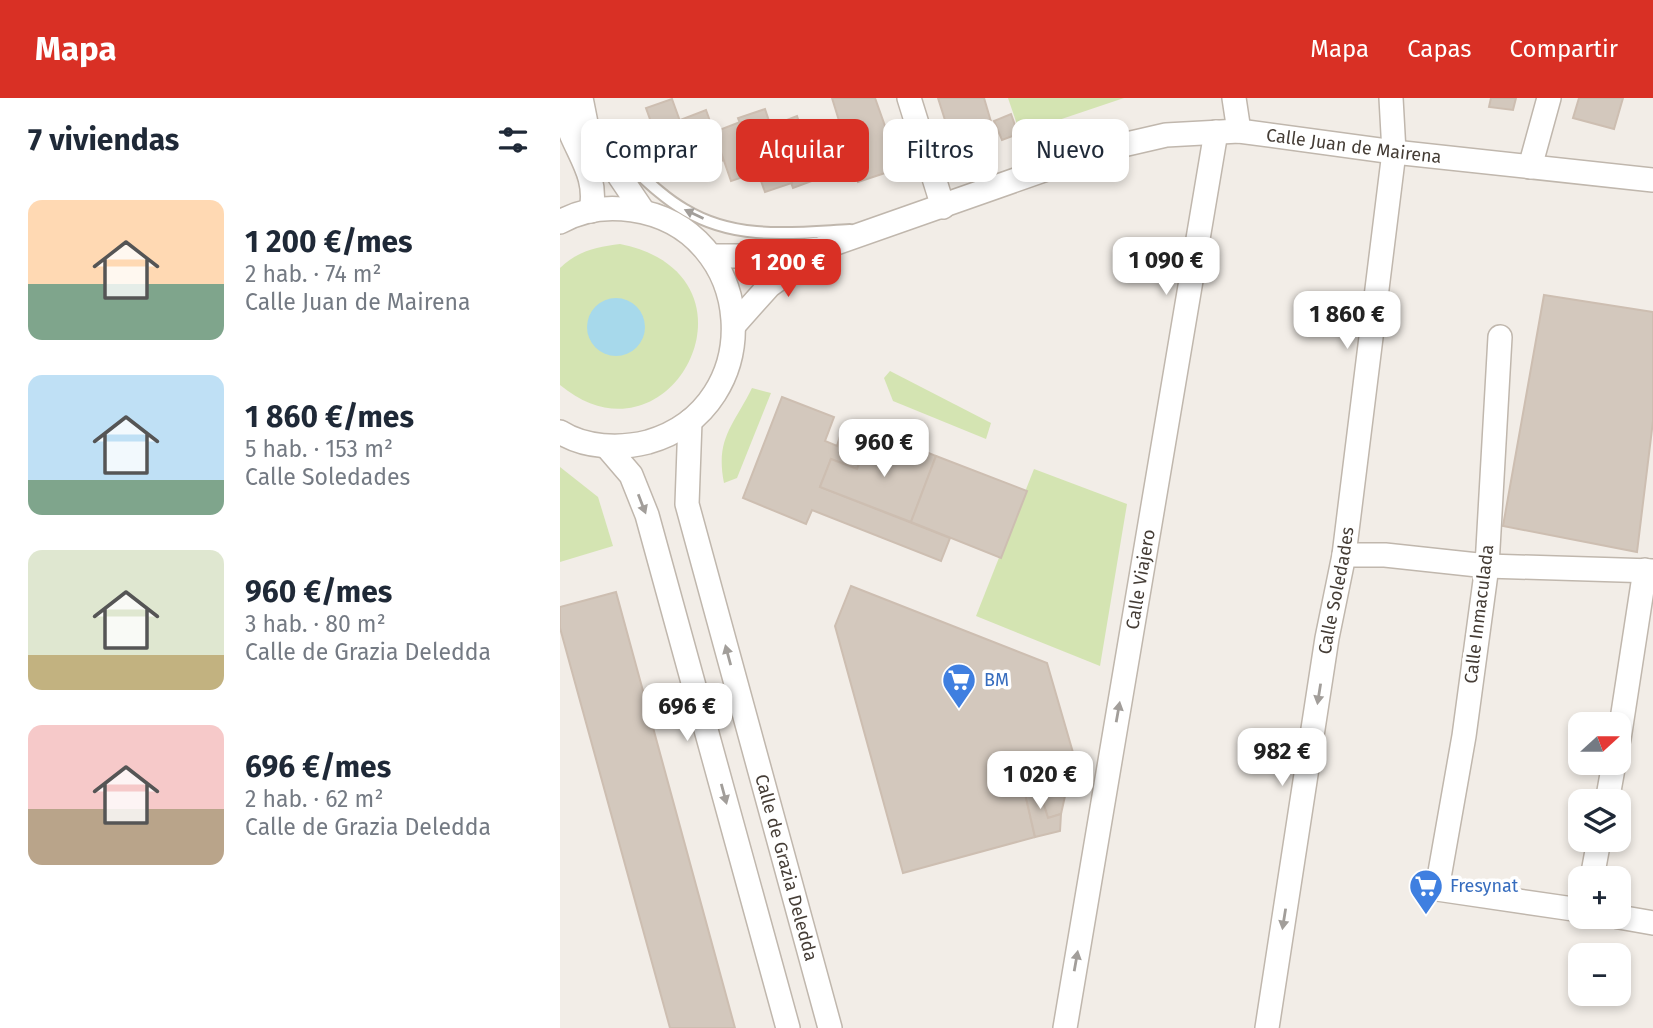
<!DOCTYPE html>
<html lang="es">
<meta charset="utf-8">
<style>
body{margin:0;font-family:"Fira Sans",sans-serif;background:#f2f2f3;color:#1f2937;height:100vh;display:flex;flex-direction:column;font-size:26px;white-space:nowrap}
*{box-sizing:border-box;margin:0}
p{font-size:23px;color:#747a83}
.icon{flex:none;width:38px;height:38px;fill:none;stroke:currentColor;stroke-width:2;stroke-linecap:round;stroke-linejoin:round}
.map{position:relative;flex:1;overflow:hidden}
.panel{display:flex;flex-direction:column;background:#fff;width:560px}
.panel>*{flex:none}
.hud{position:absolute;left:21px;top:21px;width:665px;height:63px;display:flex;gap:14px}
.needle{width:46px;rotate:69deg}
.fabs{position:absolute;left:1008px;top:614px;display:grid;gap:14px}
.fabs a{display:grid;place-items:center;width:63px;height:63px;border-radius:14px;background:#fff;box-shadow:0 4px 10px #0003;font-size:35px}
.price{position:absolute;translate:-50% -60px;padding:0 16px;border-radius:14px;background:#fff;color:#222;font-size:23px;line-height:46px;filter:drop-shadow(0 2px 4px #0008)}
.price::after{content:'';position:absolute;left:50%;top:42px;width:21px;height:16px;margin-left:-10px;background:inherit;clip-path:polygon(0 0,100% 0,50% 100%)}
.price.active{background:#d93025;color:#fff}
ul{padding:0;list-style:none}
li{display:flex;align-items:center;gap:21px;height:175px;padding:0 28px}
li span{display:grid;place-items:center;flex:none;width:196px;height:140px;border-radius:14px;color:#555}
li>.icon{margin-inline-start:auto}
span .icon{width:84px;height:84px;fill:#fffc;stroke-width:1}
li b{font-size:30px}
h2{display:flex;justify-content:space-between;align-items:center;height:84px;padding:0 28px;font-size:30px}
.chip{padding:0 24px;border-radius:14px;background:#fff;box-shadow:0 4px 10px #0003;font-size:24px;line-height:63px}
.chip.active{background:#d93025;color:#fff}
header{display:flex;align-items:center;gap:42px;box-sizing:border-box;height:98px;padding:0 35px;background:#d93025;color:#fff}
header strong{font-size:33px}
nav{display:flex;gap:38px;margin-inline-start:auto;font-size:24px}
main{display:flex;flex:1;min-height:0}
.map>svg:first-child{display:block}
.green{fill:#d4e4b2}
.water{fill:#a7d9eb}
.building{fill:#d3c8bd;stroke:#cdbeb1;stroke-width:2}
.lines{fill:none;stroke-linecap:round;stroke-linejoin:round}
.lane-casing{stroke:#c0b7ad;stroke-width:14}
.street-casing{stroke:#c0b7ad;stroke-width:26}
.lane{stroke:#fff;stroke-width:10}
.street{stroke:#fff;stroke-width:23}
.oneway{fill:#a29e9a}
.labels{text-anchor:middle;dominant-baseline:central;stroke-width:7;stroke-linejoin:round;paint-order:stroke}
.street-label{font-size:18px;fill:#453d36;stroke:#fff}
.shop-label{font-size:18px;fill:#366cbe;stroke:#fff;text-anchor:start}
</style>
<header>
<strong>Mapa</strong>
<nav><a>Mapa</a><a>Capas</a><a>Compartir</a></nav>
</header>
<main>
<section class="panel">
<h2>7 viviendas<svg class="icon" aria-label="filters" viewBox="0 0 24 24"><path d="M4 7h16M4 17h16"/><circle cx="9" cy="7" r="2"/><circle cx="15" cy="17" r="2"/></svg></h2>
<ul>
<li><span style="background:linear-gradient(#ffd9b3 60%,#7fa58c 0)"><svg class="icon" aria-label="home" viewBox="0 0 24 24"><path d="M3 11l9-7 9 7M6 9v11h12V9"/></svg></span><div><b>1 200 €/mes</b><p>2 hab. · 74 m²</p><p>Calle Juan de Mairena</p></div></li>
<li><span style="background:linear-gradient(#bfe0f5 75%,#7fa58c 0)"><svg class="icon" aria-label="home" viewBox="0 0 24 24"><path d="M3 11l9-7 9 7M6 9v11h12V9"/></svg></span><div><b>1 860 €/mes</b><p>5 hab. · 153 m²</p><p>Calle Soledades</p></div></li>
<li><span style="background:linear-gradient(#dfe7d0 75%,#c2b280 0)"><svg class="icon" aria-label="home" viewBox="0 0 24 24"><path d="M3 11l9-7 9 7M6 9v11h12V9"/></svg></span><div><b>960 €/mes</b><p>3 hab. · 80 m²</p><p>Calle de Grazia Deledda</p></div></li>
<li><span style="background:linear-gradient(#f6c9c9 60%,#b9a48a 0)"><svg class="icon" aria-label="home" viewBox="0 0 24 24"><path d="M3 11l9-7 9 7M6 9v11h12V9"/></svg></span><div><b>696 €/mes</b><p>2 hab. · 62 m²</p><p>Calle de Grazia Deledda</p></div></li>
</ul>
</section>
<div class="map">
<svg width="1093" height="930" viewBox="0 0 1093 930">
<rect width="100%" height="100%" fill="#f2ede7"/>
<g class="green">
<path d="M 448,0 L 564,0 L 460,35 Z"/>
<path d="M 60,146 C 214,177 111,379 0,287 L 0,170 C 17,153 37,149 60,146 Z"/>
<path d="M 330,273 L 431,325 L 426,341 L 333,303 L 324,280 Z"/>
<path d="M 192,290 L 211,295 L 177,380 L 164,385 C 155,340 174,327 192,290 Z"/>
<path d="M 0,369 L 38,399 L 53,448 L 0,464 Z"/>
<path d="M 474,371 L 567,406 L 540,568 L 416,518 Z"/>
</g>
<circle class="water" cx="56" cy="229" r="29"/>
<g class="building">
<path d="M 272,0 L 315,0 L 340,70 L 298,84 Z"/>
<path d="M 378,0 L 424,0 L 432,27 L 391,41 Z"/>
<path d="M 931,0 L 956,0 L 953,12 L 929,9 Z"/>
<path d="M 1019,0 L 1063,0 L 1054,31 L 1013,20 Z"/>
<path d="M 112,1 L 130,51 L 104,60 L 86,10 Z"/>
<path d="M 205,11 L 213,35 L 187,44 L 178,20 Z"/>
<path d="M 146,12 L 164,62 L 138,72 L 120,22 Z"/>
<path d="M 451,16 L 458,36 L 442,42 L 434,23 Z"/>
<path d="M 237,18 L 241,30 L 215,40 L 211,28 Z"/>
<path d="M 180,24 L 198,74 L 171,83 L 154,34 Z"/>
<path d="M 241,30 L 260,80 L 233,90 L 215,40 Z"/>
<path d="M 213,35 L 232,85 L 205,94 L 187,44 Z"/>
<path d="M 984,197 L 1093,214 L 1093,323 L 1077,454 L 943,428 Z"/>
<path d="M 222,299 L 274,319 L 265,343 L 277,348 L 280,338 L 306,348 L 297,371 L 271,361 L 260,389 L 390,440 L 381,463 L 252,412 L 246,426 L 183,400 Z"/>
<path d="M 337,342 L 376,358 L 351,424 L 260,389 L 271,361 L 297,371 L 306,348 L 316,352 L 319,344 L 334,350 Z"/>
<path d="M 376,358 L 467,393 L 441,460 L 351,424 Z"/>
<path d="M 291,488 L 487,565 L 514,658 L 501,716 L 488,720 L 474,675 L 464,691 L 475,739 L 343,775 L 275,528 Z"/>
<path d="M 56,494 L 175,930 L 110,930 L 0,530 L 0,509 Z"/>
<path d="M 474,675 L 488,720 L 501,716 L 500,733 L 475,739 L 464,691 Z"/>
</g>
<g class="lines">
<g class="lane-casing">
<path id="lane" d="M 50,60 L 62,60 C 82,78 102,99 125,112 C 176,143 234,135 290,132"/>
</g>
<g class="street-casing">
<g id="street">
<path d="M 0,0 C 4,13 7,26 12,38 C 24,65 37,83 31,113"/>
<path d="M 21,0 L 27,30 L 83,113"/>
<path d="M 349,0 L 383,109"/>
<path d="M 674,0 L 679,33"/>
<path d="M 970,69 L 989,0"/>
<path d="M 0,124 C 23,111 46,108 72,112 C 198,130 210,309 88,344 C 60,351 25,350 0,334"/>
<path id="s1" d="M 151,158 L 196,158 L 259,151 L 541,52 L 606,37 L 679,33 L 834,54 L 1093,82"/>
<path d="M 175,226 L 209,188 L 259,152"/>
<path d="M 940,239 L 927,468 L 904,638 L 877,791 L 1020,812"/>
<path id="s2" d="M 130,323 L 127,406 L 270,930"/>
<path d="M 47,349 L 71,377 L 87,417 L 228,930"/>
<path d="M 784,457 L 825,457 L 927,468 L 1093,473"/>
<path d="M 1059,641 L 1085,472"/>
<path d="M 1047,704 L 1054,665"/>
<path d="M 1032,780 L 1039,742"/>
<path d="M 1059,819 L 1093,825"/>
<path id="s3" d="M 505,930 L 656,34"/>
<path id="s4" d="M 707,930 L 767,540 L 784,457 L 834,54 L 831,0"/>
</g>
</g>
<use href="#lane" class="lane"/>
<use href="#street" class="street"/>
</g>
<defs><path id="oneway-solid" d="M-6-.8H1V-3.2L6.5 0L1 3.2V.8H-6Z" transform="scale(1.75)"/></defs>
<g class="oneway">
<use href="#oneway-solid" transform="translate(134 116) rotate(-155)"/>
<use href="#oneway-solid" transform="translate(82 406) rotate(69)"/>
<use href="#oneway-solid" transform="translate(168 557) rotate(-105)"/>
<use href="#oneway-solid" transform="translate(759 596) rotate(99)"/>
<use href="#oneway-solid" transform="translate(558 614) rotate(-80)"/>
<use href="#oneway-solid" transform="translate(164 696) rotate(75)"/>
<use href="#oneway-solid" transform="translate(724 821) rotate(99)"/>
<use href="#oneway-solid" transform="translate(516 863) rotate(-80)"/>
</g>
<defs>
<g id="supermarket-pin" transform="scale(1.75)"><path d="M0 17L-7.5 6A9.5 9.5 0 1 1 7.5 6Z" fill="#3f7fe0" stroke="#fff"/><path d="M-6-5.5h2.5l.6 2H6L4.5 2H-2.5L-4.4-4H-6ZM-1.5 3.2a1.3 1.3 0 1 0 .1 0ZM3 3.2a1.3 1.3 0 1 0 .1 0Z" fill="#fff"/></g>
</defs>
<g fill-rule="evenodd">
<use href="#supermarket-pin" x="399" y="582"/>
<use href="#supermarket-pin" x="866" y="788"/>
</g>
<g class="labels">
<g class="street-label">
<text stroke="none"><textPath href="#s1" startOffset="663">Calle Juan de Mairena</textPath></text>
<text stroke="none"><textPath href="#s3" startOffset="455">Calle Viajero</textPath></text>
<text stroke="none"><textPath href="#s4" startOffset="443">Calle Soledades</textPath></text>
<text transform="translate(919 516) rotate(-83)">Calle Inmaculada</text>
<text stroke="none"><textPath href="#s2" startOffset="460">Calle de Grazia Deledda</textPath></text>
</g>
<g class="shop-label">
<text x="424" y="582">BM</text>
<text x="890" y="788">Fresynat</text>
</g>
</g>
</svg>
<div class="fabs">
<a><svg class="needle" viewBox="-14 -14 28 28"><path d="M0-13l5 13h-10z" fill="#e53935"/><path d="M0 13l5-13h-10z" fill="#747a83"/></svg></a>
<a><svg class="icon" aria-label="layers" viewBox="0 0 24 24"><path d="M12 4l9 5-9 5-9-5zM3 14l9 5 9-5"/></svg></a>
<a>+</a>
<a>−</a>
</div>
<b class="price" style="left:606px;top:199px">1 090 €</b>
<b class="price active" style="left:228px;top:201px">1 200 €</b>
<b class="price" style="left:787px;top:253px">1 860 €</b>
<b class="price" style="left:324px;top:381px">960 €</b>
<b class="price" style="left:127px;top:645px">696 €</b>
<b class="price" style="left:722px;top:690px">982 €</b>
<b class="price" style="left:480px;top:713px">1 020 €</b>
<div class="hud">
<a class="chip">Comprar</a>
<a class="chip active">Alquilar</a>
<a class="chip">Filtros</a>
<a class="chip">Nuevo</a>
</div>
</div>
</main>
